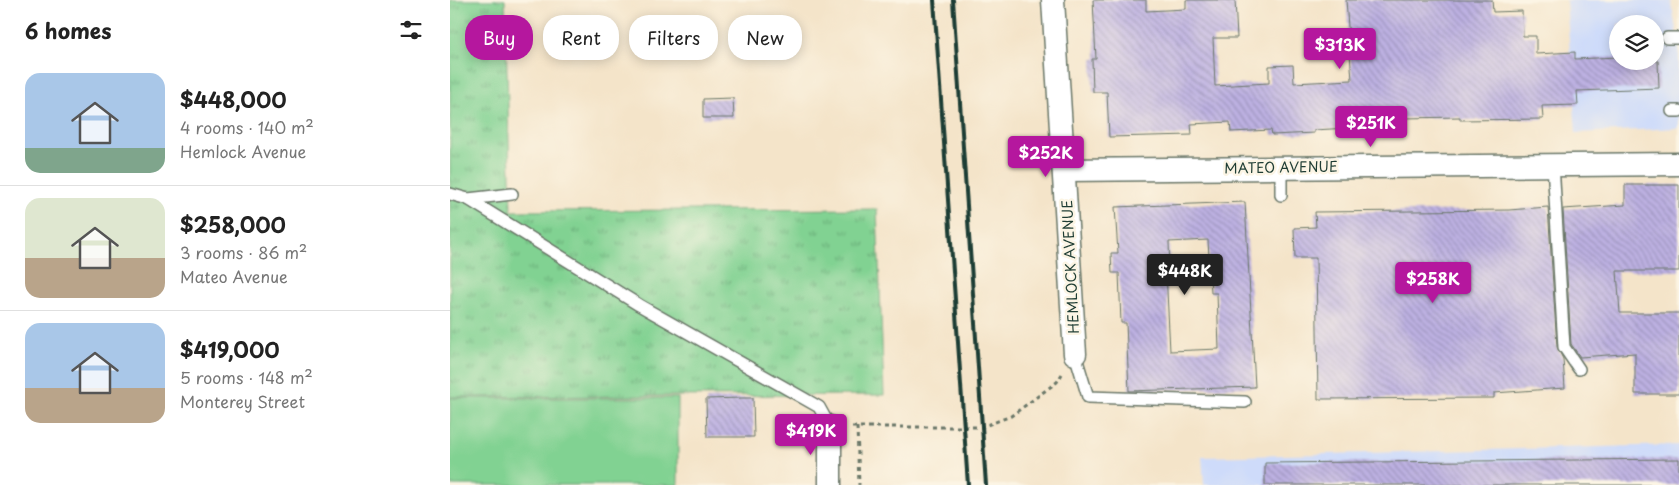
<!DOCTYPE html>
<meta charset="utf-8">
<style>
body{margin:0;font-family:"Playpen Sans",sans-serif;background:#f2f2f2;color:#222;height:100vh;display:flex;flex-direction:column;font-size:19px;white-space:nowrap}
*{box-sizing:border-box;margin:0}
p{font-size:16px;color:#767676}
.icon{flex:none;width:28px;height:28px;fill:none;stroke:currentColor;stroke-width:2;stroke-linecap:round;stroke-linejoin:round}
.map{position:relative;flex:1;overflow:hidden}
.details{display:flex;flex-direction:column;background:#fff;width:450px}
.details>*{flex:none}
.guide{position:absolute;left:15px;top:15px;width:475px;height:45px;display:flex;gap:10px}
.buttons{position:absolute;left:1159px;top:15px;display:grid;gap:10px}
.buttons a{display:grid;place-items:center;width:55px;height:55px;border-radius:50%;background:#fff;box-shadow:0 2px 12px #0003;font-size:25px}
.price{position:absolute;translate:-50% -42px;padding:0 11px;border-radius:5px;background:#b5179e;color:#fff;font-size:16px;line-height:32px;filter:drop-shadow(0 1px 2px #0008)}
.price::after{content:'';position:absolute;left:50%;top:30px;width:15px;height:11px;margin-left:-8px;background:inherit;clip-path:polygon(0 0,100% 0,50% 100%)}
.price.selected{background:#222;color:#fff}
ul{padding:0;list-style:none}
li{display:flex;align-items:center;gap:15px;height:125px;padding:0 25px}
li+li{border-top:1px solid #e0e0e0}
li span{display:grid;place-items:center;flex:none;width:140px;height:100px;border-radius:15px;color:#555}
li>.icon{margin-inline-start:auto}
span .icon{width:60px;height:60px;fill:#fffc;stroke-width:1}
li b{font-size:21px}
h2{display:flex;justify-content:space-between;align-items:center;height:60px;padding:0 25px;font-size:21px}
.pill{padding:0 18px;border-radius:20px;background:#fff;box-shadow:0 2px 12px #0003;font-size:18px;line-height:45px}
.pill.selected{background:#b5179e;color:#fff}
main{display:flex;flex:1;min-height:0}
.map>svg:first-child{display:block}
.built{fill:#cedbfa;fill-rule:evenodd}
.grass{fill:url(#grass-tufts);stroke:#508863}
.pitch{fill:#81d292;stroke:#508863}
.building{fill:url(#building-back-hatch);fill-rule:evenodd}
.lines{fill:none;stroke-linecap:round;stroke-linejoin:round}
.service-casing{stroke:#6a7768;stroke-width:14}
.minor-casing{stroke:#6a7768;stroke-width:25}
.path{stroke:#6a7768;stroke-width:3;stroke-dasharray:4 4;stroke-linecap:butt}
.service{stroke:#fff;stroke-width:11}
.minor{stroke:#fff;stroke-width:22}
.rail{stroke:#1f3d34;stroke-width:4}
.labels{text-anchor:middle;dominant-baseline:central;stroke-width:5;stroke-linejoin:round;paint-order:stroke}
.street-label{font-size:14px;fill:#1f3d34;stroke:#fcf5e5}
</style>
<main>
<section class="details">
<h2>6 homes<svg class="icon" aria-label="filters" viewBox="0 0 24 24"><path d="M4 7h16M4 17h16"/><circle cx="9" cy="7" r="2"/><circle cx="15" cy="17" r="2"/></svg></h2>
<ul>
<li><span style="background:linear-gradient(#a9c7e8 75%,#7fa58c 0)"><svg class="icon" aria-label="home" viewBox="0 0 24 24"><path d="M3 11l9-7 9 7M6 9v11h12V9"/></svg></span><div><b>$448,000</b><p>4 rooms · 140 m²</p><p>Hemlock Avenue</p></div></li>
<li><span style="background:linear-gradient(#dfe7d0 60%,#b9a48a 0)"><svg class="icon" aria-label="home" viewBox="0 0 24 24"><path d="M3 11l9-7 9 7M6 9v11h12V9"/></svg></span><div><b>$258,000</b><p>3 rooms · 86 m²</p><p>Mateo Avenue</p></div></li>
<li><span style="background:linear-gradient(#a9c7e8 65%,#b9a48a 0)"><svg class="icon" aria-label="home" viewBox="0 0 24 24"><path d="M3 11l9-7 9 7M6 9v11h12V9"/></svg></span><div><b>$419,000</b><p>5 rooms · 148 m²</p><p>Monterey Street</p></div></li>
</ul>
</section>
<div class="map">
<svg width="1229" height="485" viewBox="0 0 1229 485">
<defs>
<pattern id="grass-tufts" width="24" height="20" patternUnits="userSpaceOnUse" patternTransform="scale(1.25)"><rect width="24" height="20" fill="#81d292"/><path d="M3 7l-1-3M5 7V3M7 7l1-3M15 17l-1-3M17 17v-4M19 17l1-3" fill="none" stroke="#69ac78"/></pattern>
<pattern id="building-back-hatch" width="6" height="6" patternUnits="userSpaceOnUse" patternTransform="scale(1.25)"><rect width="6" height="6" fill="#bdb1e2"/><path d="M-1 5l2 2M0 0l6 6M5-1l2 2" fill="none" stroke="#9991b8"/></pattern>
</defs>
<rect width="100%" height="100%" fill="#fcf5e5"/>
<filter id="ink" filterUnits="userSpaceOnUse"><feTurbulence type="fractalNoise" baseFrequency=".02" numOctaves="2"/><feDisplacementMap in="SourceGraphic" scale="10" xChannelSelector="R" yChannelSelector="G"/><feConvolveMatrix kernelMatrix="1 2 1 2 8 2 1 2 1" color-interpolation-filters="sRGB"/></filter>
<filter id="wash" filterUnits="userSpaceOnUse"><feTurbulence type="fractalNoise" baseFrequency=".0096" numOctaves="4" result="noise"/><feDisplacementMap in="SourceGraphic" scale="20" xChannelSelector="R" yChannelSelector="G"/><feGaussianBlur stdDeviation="1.12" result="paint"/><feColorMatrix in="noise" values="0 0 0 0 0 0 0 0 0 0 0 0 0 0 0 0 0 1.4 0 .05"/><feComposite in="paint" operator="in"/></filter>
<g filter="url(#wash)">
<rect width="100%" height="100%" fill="#f4e4c9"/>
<g class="built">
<path d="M 1116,0 L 1221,0 L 1229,47 L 1229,128 L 1126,133 ZM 1168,24 L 1205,24 L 1205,61 L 1168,61 Z"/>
<path d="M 1229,445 L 1229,485 L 754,485 L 752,457 Z"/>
</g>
<path class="grass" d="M 0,0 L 55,0 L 61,211 L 427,209 L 434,395 L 0,397 Z"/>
<rect class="pitch" x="0" y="398" width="228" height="87"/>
<g id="blocks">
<g class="building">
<path d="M 643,0 L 696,0 L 696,11 L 736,9 L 736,0 L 785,0 L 787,38 L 763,38 L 765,86 L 819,83 L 819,66 L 843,65 L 844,83 L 902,80 L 896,0 L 1042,0 L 1043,12 L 1072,11 L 1073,36 L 1086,36 L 1086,54 L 1125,52 L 1125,59 L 1168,57 L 1168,61 L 1208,61 L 1209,88 L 1127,91 L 1128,105 L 1092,106 L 1093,119 L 1010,120 L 1010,117 L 898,119 L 898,128 L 864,130 L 864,133 L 822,135 L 821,130 L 781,132 L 780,122 L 741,124 L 742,135 L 659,137 L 657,92 L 643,92 L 642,59 L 646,59 Z"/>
<path d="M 283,98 L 284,118 L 253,118 L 253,99 Z"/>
<path d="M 1175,185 L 1229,185 L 1229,271 L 1167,271 L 1170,313 L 1229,313 L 1229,394 L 1185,394 L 1185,353 L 1130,357 L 1121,344 L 1113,209 L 1175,205 Z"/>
<path d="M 795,202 L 805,387 L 679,391 L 676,323 L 671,323 L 669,273 L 662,273 L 661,253 L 668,253 L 665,207 ZM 758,240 L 761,293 L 767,293 L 769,349 L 720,351 L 716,271 L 720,271 L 719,242 Z"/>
<path d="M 1098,207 L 1107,347 L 1113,359 L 1115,388 L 1044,393 L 1044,398 L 868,399 L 866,258 L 845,258 L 844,228 L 866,227 L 865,212 L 1059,210 Z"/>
<path d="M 292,398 L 303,398 L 304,437 L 257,437 L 256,399 Z"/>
<path d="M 1229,459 L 1229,485 L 815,485 L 815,463 Z"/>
</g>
</g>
</g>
<g filter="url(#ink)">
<use href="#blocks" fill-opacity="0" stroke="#6a7768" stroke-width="1"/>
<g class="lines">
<g class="service-casing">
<g id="service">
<path d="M 1217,38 L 1229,38"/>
<path d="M 1222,111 L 1229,111"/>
<path d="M 1103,164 L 1114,347 L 1129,369"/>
<path d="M 831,167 L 831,195"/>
<path d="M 0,194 L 18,199"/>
<path d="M 62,194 L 18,199 L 189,305 L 369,407 L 380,427"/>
<path d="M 625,354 L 638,397 L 795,402"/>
</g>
</g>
<g class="minor-casing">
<g id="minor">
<path d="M 603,0 L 625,354"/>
<path d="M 614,170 L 1229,164"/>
<path d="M 380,427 L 380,485"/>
</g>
</g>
<g class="path">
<path d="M 402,427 L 532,427 L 561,416 L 607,382 L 612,374"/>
<path d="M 407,427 L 409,485"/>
</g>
<use href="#service" class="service"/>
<use href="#minor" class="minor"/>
<g class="rail">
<path d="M 484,0 L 518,485"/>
<path d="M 503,0 L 536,485"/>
</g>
</g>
</g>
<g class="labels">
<g class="street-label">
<text transform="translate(831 167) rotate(-1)">MATEO AVENUE</text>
<text transform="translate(620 267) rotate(-93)">HEMLOCK AVENUE</text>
</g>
</g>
</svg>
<div class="buttons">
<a><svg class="icon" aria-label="layers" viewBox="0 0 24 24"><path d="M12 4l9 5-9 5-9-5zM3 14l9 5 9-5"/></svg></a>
</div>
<b class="price" style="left:890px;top:70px">$313K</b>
<b class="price" style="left:921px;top:148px">$251K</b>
<b class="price" style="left:596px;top:178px">$252K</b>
<b class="price selected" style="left:735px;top:296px">$448K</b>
<b class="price" style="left:983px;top:304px">$258K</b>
<b class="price" style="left:361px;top:456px">$419K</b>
<div class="guide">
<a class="pill selected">Buy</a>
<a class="pill">Rent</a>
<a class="pill">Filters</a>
<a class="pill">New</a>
</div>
</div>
</main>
